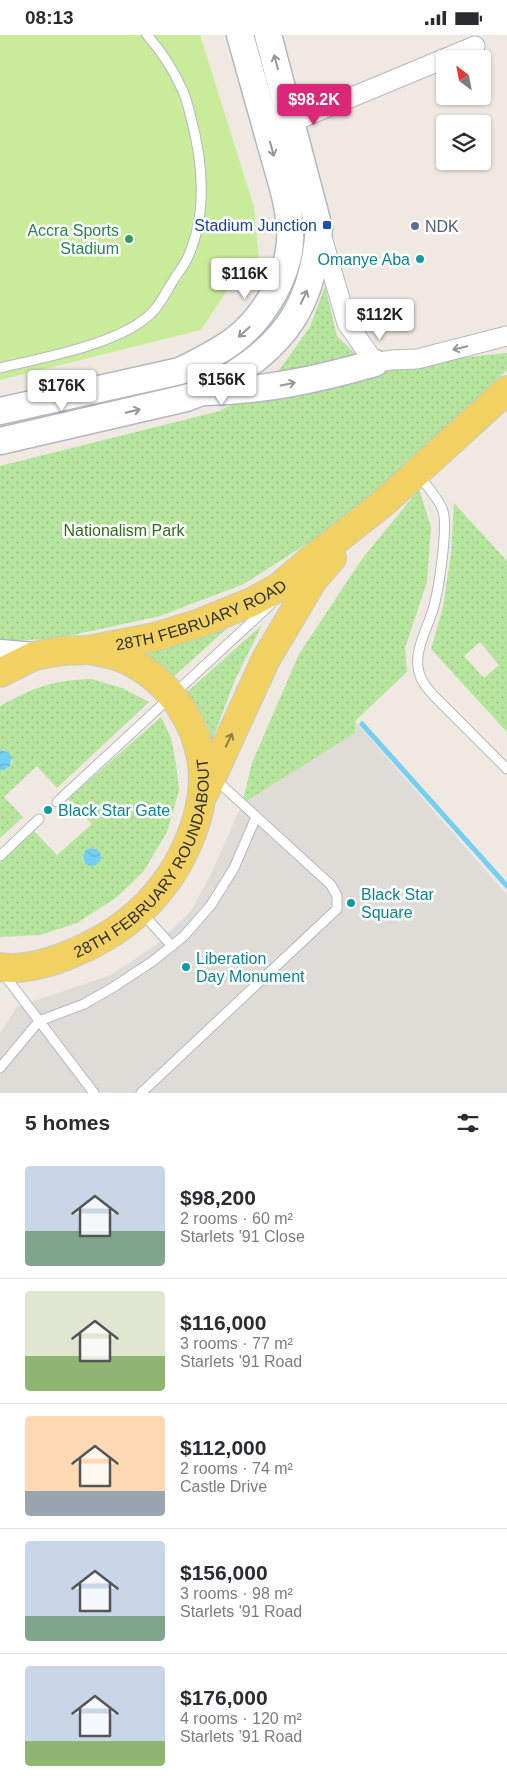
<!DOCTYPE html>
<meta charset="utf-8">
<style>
body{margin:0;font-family:Arial,sans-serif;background:#f7f7f7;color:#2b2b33;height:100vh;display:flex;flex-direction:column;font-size:19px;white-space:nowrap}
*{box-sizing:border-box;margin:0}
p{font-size:16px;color:#7c7c81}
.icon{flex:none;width:28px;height:28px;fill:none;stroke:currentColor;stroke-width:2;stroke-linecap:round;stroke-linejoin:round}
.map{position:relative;height:1058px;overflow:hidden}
.details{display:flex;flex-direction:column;background:#fff;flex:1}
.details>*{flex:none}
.needle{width:32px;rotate:328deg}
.buttons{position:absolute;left:436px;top:15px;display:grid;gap:10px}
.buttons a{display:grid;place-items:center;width:55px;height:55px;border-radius:5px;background:#fff;box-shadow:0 1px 4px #0004;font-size:25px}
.price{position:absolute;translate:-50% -42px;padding:0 11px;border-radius:5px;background:#fff;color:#222;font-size:16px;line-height:32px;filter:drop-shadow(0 1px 2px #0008)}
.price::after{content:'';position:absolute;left:50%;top:30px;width:15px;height:11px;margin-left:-8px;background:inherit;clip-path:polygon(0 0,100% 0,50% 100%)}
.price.active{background:#db2777;color:#fff}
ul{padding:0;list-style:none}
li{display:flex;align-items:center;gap:15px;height:125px;padding:0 25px}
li+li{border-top:1px solid #e1e1e2}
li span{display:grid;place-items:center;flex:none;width:140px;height:100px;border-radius:5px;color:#555}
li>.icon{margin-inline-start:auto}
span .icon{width:60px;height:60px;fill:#fffc;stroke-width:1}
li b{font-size:21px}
h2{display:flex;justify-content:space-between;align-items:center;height:60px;padding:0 25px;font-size:21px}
.status{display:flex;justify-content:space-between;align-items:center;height:35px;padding:0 25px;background:#fff;direction:ltr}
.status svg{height:14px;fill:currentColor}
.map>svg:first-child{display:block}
.grass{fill:url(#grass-dots);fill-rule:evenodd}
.pitch{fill:#c9ec9a}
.plaza{fill:#dfdcd8}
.water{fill:url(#water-waves)}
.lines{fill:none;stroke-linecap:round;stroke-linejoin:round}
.stream{stroke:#75cff0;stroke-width:5}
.service-casing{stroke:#b4b7c1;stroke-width:11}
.minor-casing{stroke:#b4b7c1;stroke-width:21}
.secondary-casing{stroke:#b4b7c1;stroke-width:29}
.primary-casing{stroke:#c9c9c9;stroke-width:30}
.service{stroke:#fff;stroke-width:9}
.minor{stroke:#fff;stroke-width:19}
.secondary{stroke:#fff;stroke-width:26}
.primary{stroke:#f2d163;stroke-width:28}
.oneway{stroke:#969696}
.oneway2{stroke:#908048}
.transit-dot{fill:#1a4fb4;stroke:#fff;stroke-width:2}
.service-dot{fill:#5c6f8a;stroke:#fff;stroke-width:2}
.leisure-dot{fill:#2e9e5b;stroke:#fff;stroke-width:2}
.culture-dot{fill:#0f9aa8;stroke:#fff;stroke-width:2}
.labels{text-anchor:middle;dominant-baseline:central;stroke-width:5;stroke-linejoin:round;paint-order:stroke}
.transit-label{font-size:16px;fill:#164399;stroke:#fff;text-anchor:end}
.service-label{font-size:16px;fill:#4e5e75;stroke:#fff;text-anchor:start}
.leisure-label{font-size:16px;fill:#27864d;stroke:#fff;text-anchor:end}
.culture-label{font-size:16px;fill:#0d838f;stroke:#fff;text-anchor:start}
.park-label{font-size:16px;fill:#2c6e1b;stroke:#fff}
.street-label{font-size:16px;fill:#2e2e2e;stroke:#fff}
</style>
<div class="status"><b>08:13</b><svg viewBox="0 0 49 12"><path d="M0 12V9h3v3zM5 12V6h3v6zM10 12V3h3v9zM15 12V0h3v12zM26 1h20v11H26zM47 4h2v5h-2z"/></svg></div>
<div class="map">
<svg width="507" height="1058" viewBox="0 0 507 1058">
<defs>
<pattern id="grass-dots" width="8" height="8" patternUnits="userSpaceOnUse" patternTransform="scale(1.25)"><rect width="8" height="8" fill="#b6e59e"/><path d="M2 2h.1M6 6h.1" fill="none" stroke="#9dc588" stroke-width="1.8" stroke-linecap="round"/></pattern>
<pattern id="water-waves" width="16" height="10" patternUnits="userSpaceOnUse" patternTransform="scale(1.25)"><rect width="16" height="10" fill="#75cff0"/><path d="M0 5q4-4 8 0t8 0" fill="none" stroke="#66b2ce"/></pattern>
</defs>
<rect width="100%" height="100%" fill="#efe9e1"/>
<g class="grass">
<path d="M 325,251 L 337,301 L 369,332 L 507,318 L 507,335 L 370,462 L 319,501 L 244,549 L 160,581 L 55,604 L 0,606 L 0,431 L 220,376 L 272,345 L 310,292 Z"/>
<path d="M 419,454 L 431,492 L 427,547 L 405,613 L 407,637 L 355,686 L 356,698 L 242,769 L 252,728 L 299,619 L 362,524 Z"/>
<path d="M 454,468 L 507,526 L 507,697 L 431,614 L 443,572 L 451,519 ZM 480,607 L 499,630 L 484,643 L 464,621 Z"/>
<path d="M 249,574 L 174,641 L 156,627 L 127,615 Z"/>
<path d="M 262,590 L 234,647 L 212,706 L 206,687 L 187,657 Z"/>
<path d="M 92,644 L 122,653 L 149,667 L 57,753 L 37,731 L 4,762 L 23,782 L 0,803 L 0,735 L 8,733 L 12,728 C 12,720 9,715 0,715 L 0,671 C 35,652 53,645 92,644 Z"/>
<path d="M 161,682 L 171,703 L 176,729 L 179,755 L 167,797 L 143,837 L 117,862 L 77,888 L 40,900 L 0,902 L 0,828 L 34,796 L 57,820 L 92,789 L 68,764 ZM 94,813 L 101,819 L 100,826 L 85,828 L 82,823 L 84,817 Z"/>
</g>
<path class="pitch" d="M 0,0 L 200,0 L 254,172 L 260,235 L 239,237 L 201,295 L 0,345 Z"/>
<path class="plaza" d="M 355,686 L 507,860 L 507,1058 L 0,1058 L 0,998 L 17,972 L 111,940 L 156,910 L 191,876 L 211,839 L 242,769 L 355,698 Z"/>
<g class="water">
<path d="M 0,715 L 8,717 L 12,722 L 10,731 L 4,735 L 0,735 Z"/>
<circle cx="92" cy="822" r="9"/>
</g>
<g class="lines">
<path class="stream" d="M 362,689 L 507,851"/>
<g class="service-casing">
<g id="service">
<path d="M 0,333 C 42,323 113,310 146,283 C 158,274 165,259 173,246 C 177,239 183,232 187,224 C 208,179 203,126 190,79 C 188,71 186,62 182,54 C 173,34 162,17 147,0"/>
<path d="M 418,439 C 425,449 440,465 443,476 C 448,493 439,552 434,571 C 429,591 413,615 419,637 C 421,647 428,654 435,662 L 507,734"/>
<path d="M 57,767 L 270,570"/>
<path d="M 0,821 L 39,784"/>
<path d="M 142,878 L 172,911"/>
<path d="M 2,937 L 94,1058"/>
<path d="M 0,1033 L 39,986 L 84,969 L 112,953 L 153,926 L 184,901 L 211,870 L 234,833 L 256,782"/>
<path d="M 141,1058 L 337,874 L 337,861 L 331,850 L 215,744"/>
</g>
</g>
<g class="minor-casing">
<g id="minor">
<path d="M 292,87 L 475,11"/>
<path d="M 321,199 L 347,288 L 375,328 L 391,325 L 417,324 L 507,301"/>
</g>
</g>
<g class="secondary-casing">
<g id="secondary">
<path d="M 206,357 C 264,356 319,344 375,328"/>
<path d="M 0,376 L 180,336 C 225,314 252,300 276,254 C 283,240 289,223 290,207 C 292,176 280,143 272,114 C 261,76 251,38 240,0"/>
<path d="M 0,406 L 186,363 C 204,357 217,350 234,339 C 292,303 314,260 319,193 L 268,0"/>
<path d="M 0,618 L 34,621"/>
</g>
</g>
<g class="primary-casing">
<g id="primary">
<path id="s1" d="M 0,638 L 34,621 L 61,616 L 88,615 L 155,602 L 200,588 L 252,567 L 279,552 L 308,527 L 382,469 L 507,355"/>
<path d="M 205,757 L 266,624 L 313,545 L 332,523"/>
<path id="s2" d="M 0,932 C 22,936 53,927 73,918 C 109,903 142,880 165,848 C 182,826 197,792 201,765 C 212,707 175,643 119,622 C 111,619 102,618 94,616"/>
</g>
</g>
<use href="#service" class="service"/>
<use href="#minor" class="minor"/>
<use href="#secondary" class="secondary"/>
<use href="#primary" class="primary"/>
</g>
<defs><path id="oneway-shaft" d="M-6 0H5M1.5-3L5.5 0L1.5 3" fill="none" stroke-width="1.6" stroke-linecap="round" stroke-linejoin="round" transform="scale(1.25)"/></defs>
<g class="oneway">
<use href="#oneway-shaft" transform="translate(276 27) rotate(-105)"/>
<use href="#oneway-shaft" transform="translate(272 114) rotate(74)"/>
<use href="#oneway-shaft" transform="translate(304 262) rotate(-65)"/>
<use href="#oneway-shaft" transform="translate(244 297) rotate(138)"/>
<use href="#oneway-shaft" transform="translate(460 313) rotate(166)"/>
<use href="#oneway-shaft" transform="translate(288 349) rotate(-11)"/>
<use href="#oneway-shaft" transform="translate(133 376) rotate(-13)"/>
</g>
<use class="oneway2" href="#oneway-shaft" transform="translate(229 705) rotate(-65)"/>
<rect class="transit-dot" x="322" y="185" width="10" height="10" rx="2.5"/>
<circle class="service-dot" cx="415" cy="191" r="5"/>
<circle class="leisure-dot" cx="129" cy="204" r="5"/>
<g class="culture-dot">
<circle cx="420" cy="224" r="5"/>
<circle cx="48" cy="775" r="5"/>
<circle cx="351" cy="868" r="5"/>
<circle cx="186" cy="932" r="5"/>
</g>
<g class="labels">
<g class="transit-label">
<text x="317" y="190">Stadium Junction</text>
</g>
<g class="service-label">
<text x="425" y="191">NDK</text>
</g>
<g class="leisure-label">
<text x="119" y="195">Accra Sports<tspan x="119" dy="18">Stadium</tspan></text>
</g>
<g class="culture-label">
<text x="410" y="224" text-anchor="end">Omanye Aba</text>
<text x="58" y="775">Black Star Gate</text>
<text x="361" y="859">Black Star<tspan x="361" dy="18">Square</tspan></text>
<text x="196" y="923">Liberation<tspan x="196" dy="18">Day Monument</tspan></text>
</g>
<g class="park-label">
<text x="124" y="495">Nationalism Park</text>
</g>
<g class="street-label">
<text stroke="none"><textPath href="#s1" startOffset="211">28TH FEBRUARY ROAD</textPath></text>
<text stroke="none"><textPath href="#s2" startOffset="201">28TH FEBRUARY ROUNDABOUT</textPath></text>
</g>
</g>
</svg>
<div class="buttons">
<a><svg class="needle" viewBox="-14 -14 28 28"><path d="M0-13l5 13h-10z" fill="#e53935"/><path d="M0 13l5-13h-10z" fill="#7c7c81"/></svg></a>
<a><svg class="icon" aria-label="layers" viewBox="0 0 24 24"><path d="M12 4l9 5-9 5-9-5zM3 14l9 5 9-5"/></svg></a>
</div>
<b class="price active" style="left:314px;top:91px">$98.2K</b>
<b class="price" style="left:245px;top:265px">$116K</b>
<b class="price" style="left:380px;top:306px">$112K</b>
<b class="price" style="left:222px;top:371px">$156K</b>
<b class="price" style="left:62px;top:377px">$176K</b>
</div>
<section class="details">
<h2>5 homes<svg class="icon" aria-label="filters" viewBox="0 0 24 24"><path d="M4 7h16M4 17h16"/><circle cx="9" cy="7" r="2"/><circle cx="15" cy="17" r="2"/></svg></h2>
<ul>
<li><span style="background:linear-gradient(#c9d6e8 65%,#7fa58c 0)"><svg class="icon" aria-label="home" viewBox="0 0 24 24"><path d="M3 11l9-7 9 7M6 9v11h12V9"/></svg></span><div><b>$98,200</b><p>2 rooms · 60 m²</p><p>Starlets '91 Close</p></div></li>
<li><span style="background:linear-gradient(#dfe7d0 65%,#8fb573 0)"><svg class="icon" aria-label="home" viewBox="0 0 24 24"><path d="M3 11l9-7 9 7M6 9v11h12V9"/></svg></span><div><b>$116,000</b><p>3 rooms · 77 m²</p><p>Starlets '91 Road</p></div></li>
<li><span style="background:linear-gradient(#ffd9b3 75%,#9aa5b1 0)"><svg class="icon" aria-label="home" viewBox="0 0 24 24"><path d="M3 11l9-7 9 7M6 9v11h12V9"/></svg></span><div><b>$112,000</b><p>2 rooms · 74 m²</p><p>Castle Drive</p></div></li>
<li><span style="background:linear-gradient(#c9d6e8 75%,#7fa58c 0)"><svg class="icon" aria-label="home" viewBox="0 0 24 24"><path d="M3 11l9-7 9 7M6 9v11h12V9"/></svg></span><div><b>$156,000</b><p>3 rooms · 98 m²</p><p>Starlets '91 Road</p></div></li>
<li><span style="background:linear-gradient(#c9d6e8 75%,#8fb573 0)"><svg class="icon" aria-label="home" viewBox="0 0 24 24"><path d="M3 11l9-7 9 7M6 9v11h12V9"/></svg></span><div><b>$176,000</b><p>4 rooms · 120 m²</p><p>Starlets '91 Road</p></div></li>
</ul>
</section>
